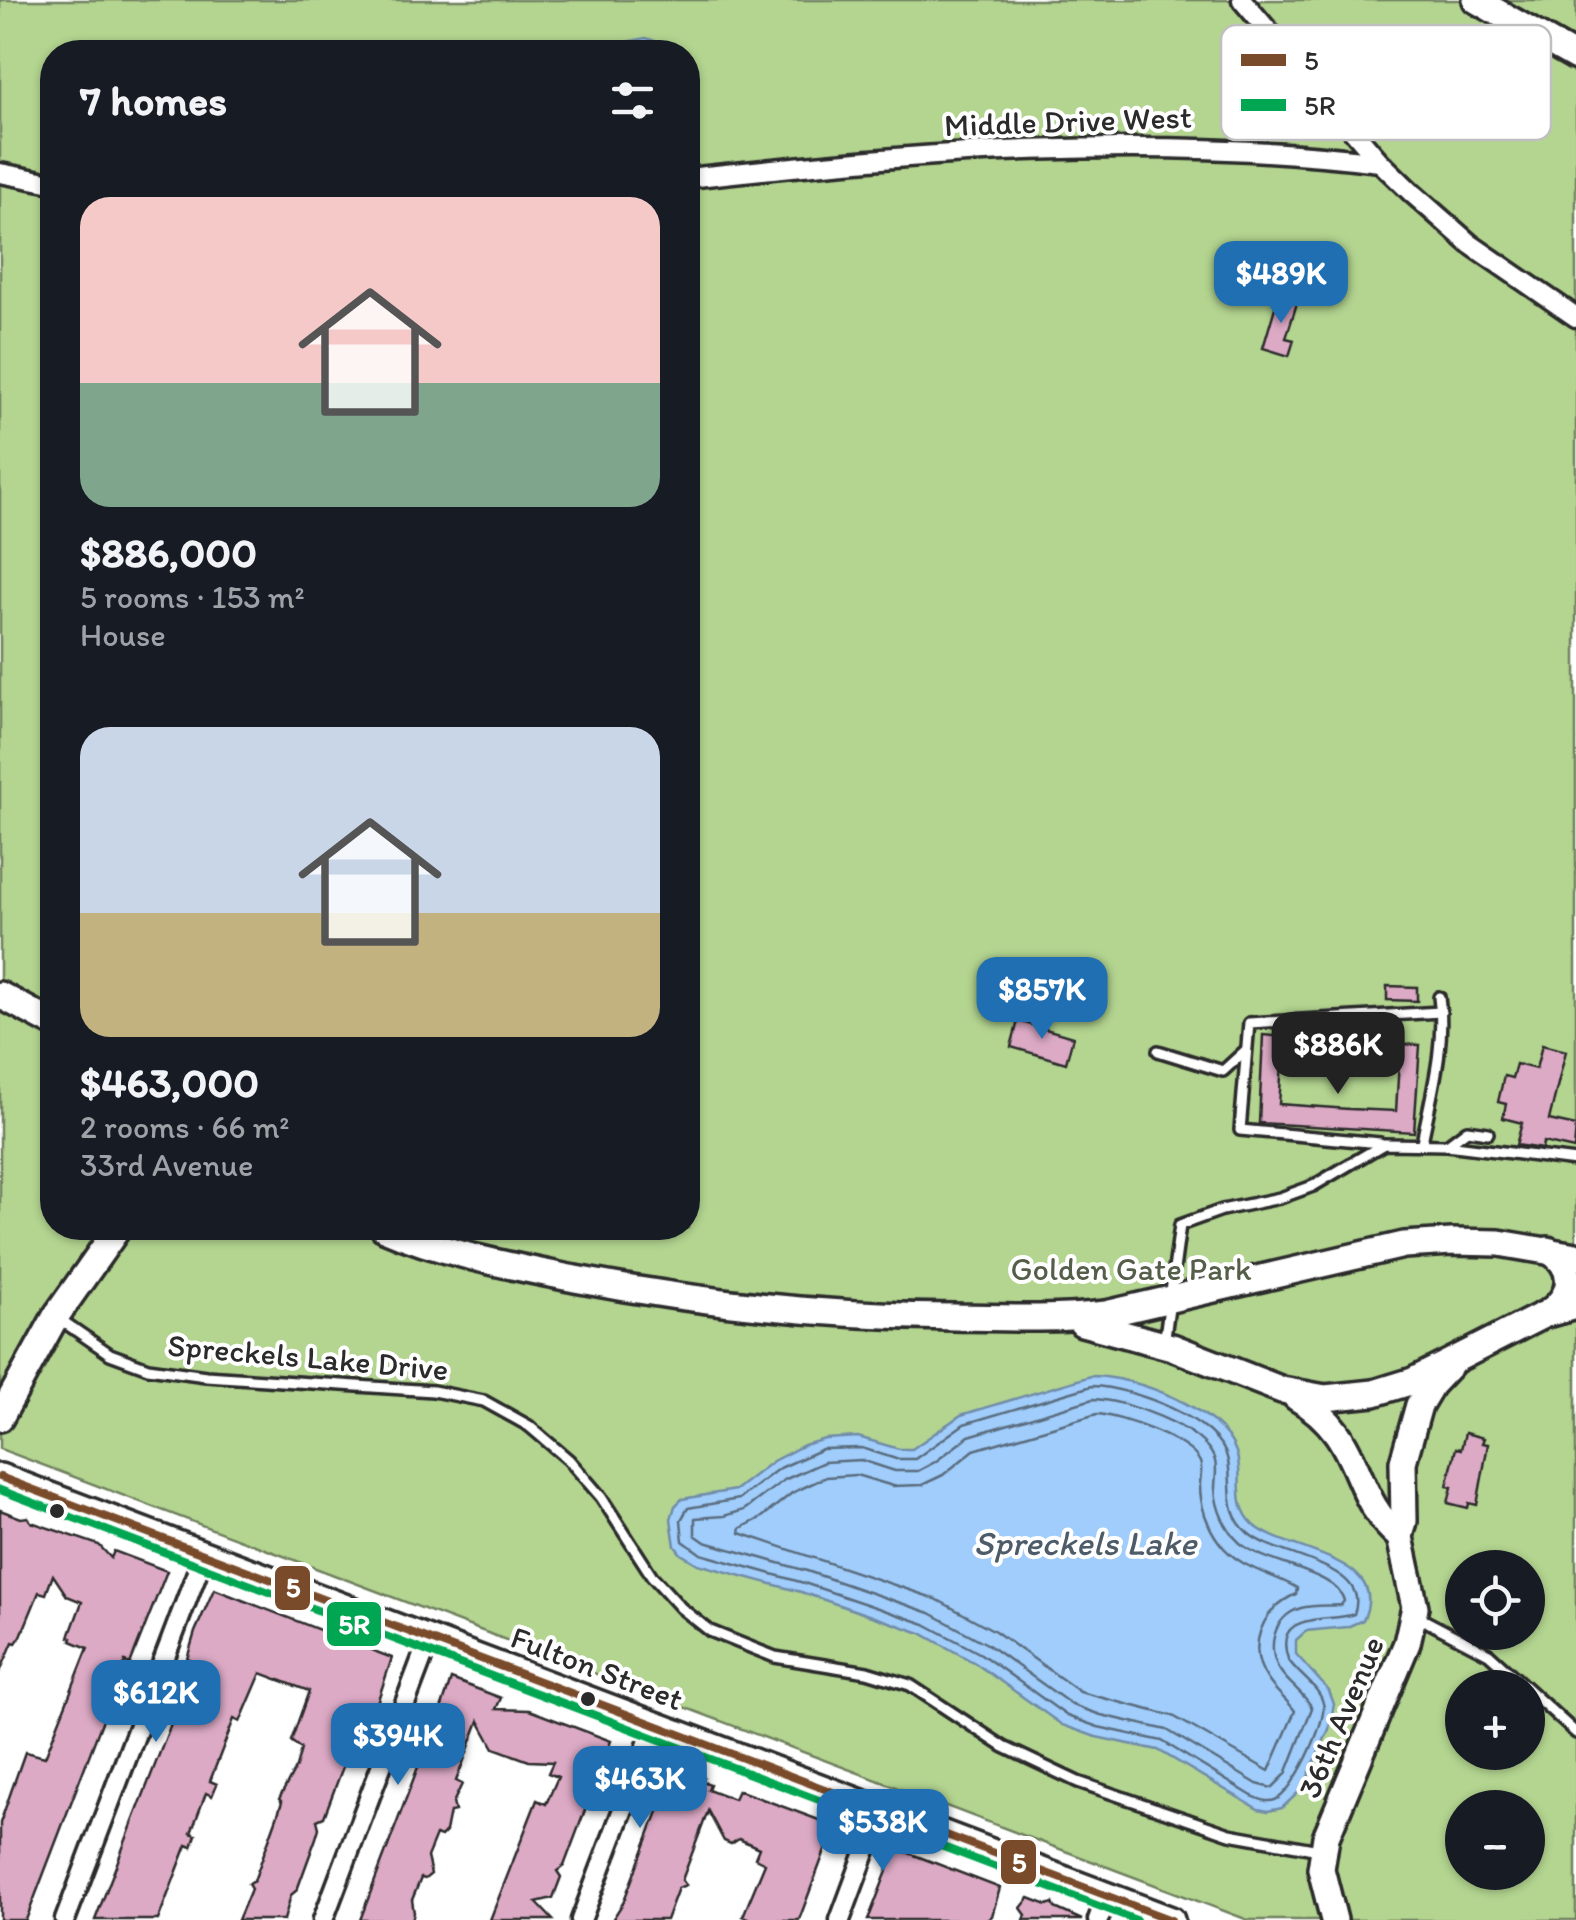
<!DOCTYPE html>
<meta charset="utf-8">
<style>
body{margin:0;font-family:Itim,sans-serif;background:#242831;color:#f1f3f6;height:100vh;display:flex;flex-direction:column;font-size:38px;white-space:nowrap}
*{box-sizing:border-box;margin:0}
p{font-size:32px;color:#9ea1a6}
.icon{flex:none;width:55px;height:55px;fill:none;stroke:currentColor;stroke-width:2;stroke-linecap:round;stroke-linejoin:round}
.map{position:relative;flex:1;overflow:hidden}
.panel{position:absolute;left:40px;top:40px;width:660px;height:1200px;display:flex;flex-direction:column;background:#171b24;border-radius:40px;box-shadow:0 2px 8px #0004}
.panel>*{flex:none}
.fabs{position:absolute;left:1445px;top:1550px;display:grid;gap:20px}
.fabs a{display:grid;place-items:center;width:100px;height:100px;border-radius:50%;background:#171b24;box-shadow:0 2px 8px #0004;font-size:50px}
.price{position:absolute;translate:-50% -85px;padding:0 22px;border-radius:20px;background:#1f6fb2;color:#fff;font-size:32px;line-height:65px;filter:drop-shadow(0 2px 5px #0008)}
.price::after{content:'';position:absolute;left:50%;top:60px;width:30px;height:22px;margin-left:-15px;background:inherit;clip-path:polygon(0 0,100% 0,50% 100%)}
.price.active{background:#222;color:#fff}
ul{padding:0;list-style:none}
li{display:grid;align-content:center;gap:20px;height:530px;padding:0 40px}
li span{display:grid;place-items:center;height:310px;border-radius:30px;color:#555}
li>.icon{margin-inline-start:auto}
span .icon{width:180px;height:180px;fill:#fffc;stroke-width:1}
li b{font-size:42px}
h2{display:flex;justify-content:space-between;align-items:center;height:120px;padding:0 40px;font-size:42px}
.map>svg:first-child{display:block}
.green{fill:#b3d590;stroke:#6f805e;stroke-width:2.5;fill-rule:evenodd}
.water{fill:#a0cdfb;stroke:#718ca8;stroke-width:2.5}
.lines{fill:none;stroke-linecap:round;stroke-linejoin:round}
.shore{stroke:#5a6c7e;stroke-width:2.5}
.building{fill:#ddaac6;stroke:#2b2b2b;stroke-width:2.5}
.lane-casing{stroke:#2b2b2b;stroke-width:16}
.street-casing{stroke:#2b2b2b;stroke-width:25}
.secondary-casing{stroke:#2b2b2b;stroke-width:32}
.lane{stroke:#fff;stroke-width:9}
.street{stroke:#fff;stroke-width:18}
.secondary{stroke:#fff;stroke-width:25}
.bus-1-casing{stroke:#fff;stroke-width:15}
.bus-2-casing{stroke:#fff;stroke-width:15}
.bus-1{stroke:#7a4b2a;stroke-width:8}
.bus-2{stroke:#00a651;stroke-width:8}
.bus-dot{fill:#2b2b2b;stroke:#fff;stroke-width:4}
.labels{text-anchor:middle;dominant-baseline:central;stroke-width:8;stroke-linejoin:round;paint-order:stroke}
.street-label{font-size:32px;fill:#2b2b2b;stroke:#fff}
.park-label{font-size:32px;fill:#545e49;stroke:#fff}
.water-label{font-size:35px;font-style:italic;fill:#4e5c69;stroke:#fff}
.key{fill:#fff;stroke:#bfbfbf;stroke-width:2.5}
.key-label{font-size:28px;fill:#2b2b2b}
.line-badge{stroke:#fff;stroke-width:4}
.badge-label{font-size:28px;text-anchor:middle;font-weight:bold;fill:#fff}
</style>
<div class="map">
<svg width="1576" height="1920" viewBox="0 0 1576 1920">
<rect width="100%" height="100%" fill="#fff"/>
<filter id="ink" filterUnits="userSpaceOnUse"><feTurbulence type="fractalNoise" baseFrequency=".01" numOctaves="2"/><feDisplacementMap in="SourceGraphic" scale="20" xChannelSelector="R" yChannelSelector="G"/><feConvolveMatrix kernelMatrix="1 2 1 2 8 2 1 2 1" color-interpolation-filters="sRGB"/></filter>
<g filter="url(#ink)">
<path class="green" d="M 0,0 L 1576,0 L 1576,1920 L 1248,1920 L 0,1449 ZM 52,52 L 688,52 L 688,1228 L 52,1228 ZM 1462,1568 L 1528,1568 L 1528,1632 L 1462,1632 ZM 1462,1688 L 1528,1688 L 1528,1752 L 1462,1752 ZM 1462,1808 L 1528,1808 L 1528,1872 L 1462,1872 Z"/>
<g class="water">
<path d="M 646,38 L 676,48 L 680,52 L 577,52 Z"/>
<path d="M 1091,1376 C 1134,1376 1221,1408 1236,1452 C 1245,1478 1231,1503 1254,1525 C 1283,1552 1394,1556 1363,1620 L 1347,1627 L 1306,1631 L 1296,1640 L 1296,1654 L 1329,1691 L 1334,1704 L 1329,1729 L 1303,1788 L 1282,1808 L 1268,1811 L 1258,1809 L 1158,1750 L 1096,1737 L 1062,1725 L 975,1663 L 921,1633 L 801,1592 L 698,1564 L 681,1554 L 675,1546 L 671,1519 L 675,1506 L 682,1499 L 735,1490 L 773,1461 L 804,1445 L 825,1439 L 858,1437 L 899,1449 L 912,1449 L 961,1415 Z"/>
</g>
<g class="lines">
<g class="shore">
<path d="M 1092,1386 C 1130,1387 1221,1419 1228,1461 C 1233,1489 1224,1512 1248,1533 C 1275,1558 1373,1563 1354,1614 C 1328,1623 1272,1610 1288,1659 C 1297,1674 1319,1686 1323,1703 C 1328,1720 1293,1794 1275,1800 C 1267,1803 1259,1799 1252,1796 L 1162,1741 L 1098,1727 L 1067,1716 L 981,1654 L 925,1624 L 804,1583 L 701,1554 L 683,1541 L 681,1520 L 688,1508 L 739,1499 L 778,1469 L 822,1449 L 862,1448 L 896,1459 L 915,1459 L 964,1424 Z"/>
<path d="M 1093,1399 C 1125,1400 1201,1426 1214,1458 C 1218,1467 1215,1478 1215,1488 C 1216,1509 1225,1529 1240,1543 C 1265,1565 1337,1571 1344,1601 L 1341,1605 C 1328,1606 1314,1605 1301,1608 C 1273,1616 1265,1650 1281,1672 C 1290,1685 1305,1694 1312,1708 L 1286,1774 L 1272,1788 L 1257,1784 L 1167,1730 L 1101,1715 L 1072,1705 L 987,1644 L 930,1613 L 807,1571 L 705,1542 L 695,1535 L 695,1518 L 724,1516 L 744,1510 L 784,1480 L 824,1462 L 861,1460 L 895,1471 L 918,1471 L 935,1462 L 969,1436 Z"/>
<path d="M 1097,1414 C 1120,1416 1189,1439 1200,1462 C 1203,1469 1200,1477 1200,1485 C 1200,1505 1207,1526 1219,1542 C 1239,1569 1271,1573 1297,1588 L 1296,1594 C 1262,1609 1245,1647 1268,1680 C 1276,1692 1287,1700 1295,1711 L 1269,1771 L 1173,1716 L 1080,1692 L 995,1631 L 936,1599 L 740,1533 L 741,1528 L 761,1518 L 792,1493 L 826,1477 L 856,1475 L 893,1486 L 922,1485 L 943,1475 L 974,1450 Z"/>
</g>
</g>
<g class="building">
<path d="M 1279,294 L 1298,300 L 1286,338 L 1294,340 L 1289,356 L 1263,348 Z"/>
<path d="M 1387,986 L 1417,987 L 1417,1001 L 1387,1000 Z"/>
<path d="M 1018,1021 L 1073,1037 L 1066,1063 L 1011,1047 Z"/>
<path d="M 1263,1035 L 1284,1037 L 1279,1104 L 1349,1109 L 1396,1111 L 1400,1044 L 1420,1045 L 1414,1132 L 1259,1123 Z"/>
<path d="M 1542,1045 L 1566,1051 L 1549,1120 L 1576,1126 L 1574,1149 L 1543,1142 L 1542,1149 L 1516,1145 L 1522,1123 L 1503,1118 L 1506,1104 L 1498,1102 L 1504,1076 L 1512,1078 L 1516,1064 L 1536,1069 Z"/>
<path d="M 1465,1433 L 1484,1438 L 1482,1443 L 1488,1444 L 1477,1505 L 1469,1503 L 1468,1508 L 1448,1503 L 1452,1487 L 1447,1486 L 1456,1448 L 1461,1449 Z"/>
<path d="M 0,1510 L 21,1518 L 28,1517 L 31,1522 L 99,1545 L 111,1558 L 114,1551 L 167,1571 L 130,1664 L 125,1662 L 26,1920 L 0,1920 L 0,1823 L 25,1752 L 45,1757 L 88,1648 L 71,1641 L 72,1638 L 69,1637 L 82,1602 L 67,1596 L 53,1575 L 46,1594 L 39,1592 L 21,1636 L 16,1643 L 13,1642 L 0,1672 Z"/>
<path d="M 214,1589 L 392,1658 L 377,1703 L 358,1744 L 344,1764 L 324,1817 L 317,1820 L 319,1828 L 316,1838 L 297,1890 L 291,1895 L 284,1920 L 238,1920 L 251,1889 L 248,1884 L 254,1881 L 277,1817 L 282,1802 L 279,1799 L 296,1767 L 301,1749 L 291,1741 L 309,1691 L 261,1673 L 240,1722 L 234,1719 L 210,1781 L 217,1784 L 212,1796 L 206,1793 L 191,1833 L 196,1835 L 192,1847 L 187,1845 L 158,1920 L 95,1920 L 179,1703 L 177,1698 L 190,1660 L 187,1659 L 195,1632 Z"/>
<path d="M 451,1679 L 501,1698 L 496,1709 L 529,1710 L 611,1741 L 564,1866 L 557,1871 L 561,1877 L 553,1898 L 536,1902 L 553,1920 L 490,1920 L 537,1800 L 546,1804 L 558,1777 L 548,1773 L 553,1762 L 529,1761 L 494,1748 L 479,1721 L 456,1781 L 462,1784 L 453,1803 L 455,1811 L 450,1812 L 446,1832 L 441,1837 L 436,1835 L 427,1857 L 431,1874 L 425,1879 L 421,1878 L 412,1900 L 414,1913 L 412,1920 L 360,1920 L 421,1759 L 430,1743 Z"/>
<path d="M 675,1767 L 704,1778 L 702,1781 L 710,1784 L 708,1789 L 734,1799 L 738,1790 L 838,1827 L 830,1849 L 826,1848 L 799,1920 L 753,1920 L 743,1916 L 765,1863 L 755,1858 L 759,1848 L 739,1839 L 731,1844 L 724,1841 L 708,1811 L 682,1880 L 686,1885 L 678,1888 L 666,1920 L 612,1920 L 623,1903 Z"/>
<path d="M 896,1848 L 1000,1888 L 992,1916 L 987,1920 L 868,1920 Z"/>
<path d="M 1029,1898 L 1047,1905 L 1053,1903 L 1055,1908 L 1082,1920 L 1024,1920 L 1026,1915 L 1021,1908 Z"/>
</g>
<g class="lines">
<g class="lane-casing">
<g id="lane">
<path d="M 1158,1051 L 1223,1071 L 1246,1050"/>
<path d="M 1422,1142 C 1431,1096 1446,1044 1439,997"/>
<path d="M 1380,1143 L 1240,1130 L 1249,1023 L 1441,1012"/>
<path d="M 1447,1145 L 1576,1161"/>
<path d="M 58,1318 L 110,1354 L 148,1368 L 206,1376 L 433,1391 L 484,1401 L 529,1426 L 569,1460 L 601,1497 L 652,1576 L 681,1608 L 710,1631 L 775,1657 L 867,1672 L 910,1685 L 1004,1747 L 1078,1782 L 1230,1834 L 1319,1850"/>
<path d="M 1164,1344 L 1180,1225 L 1222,1210 L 1280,1198 L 1313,1186 L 1384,1144 L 1447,1145 L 1467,1130 L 1488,1133"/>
<path d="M 1418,1617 L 1489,1654 L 1576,1733"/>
</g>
</g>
<g class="street-casing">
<g id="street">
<path d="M 1242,0 L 1380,162 L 1412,193 L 1470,244 L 1576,317"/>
<path d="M 0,173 L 52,183"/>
<path d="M 688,178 C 918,152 1149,134 1380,162"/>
<path d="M 65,1920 L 204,1554"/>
<path d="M 323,1920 L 429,1640"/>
<path d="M 581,1920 L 655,1725"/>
<path d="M 840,1920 L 881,1810"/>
<path d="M 1098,1920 L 1107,1896"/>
</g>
</g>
<g class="secondary-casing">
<g id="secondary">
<path d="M 1476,0 L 1576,57"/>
<path d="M 0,995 L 52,1023"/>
<path d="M 384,1228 C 444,1254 511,1266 575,1279 C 701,1303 825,1316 954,1317 C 1005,1318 1055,1320 1106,1314 L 1404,1245 L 1452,1242 L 1499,1243 L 1576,1256"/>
<path d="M 1546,1314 C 1575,1295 1576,1267 1548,1250"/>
<path d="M 1082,1323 L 1172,1347 L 1282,1390 L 1325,1398 L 1374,1393 L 1413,1381 L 1543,1315 L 1576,1306"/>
<path d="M 1296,1397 C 1365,1436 1349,1496 1400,1537"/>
<path d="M 0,1418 L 56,1316 L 118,1228"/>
<path d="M 0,1477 L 1171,1920"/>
<path d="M 1334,1920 L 1321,1869 L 1326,1837 L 1407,1643 L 1415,1607 L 1400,1537 L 1404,1521 L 1403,1462 L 1419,1405 L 1431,1385 L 1450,1365"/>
</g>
</g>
<use href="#lane" class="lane"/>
<use href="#street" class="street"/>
<use href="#secondary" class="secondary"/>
<g class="bus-1-casing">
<path id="bus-1" d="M 0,1477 L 1171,1920"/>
</g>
<g class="bus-2-casing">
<path id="bus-2" d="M 0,1490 L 1136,1920"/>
</g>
<use href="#bus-1" class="bus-1"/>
<use href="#bus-2" class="bus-2"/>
</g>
</g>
<g class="bus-dot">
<circle cx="57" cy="1511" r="9"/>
<circle cx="588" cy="1699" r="9"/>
</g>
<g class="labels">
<g class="street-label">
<text transform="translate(1068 121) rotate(-2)">Middle Drive West</text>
<text transform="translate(308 1357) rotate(5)">Spreckels Lake Drive</text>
<text transform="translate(597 1668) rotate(21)">Fulton Street</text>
<text transform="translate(1341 1717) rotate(-67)">36th Avenue</text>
</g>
<g class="park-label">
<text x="1131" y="1269">Golden Gate Park</text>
</g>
<g class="water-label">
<text x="1085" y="1543">Spreckels Lake</text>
</g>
</g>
<rect x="1221" y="25" width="330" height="115" rx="15" class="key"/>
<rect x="1241" y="54" width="45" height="12" fill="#7a4b2a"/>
<rect x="1241" y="99" width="45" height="12" fill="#00a651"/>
<g class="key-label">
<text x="1304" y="70">5</text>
<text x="1304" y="115">5R</text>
</g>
<g class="line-badge">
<rect x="273" y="1564" width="39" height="48" rx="10" fill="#7a4b2a"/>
<rect x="325" y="1600" width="58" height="48" rx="10" fill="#00a651"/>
<rect x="999" y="1838" width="39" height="48" rx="10" fill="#7a4b2a"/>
</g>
<g class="badge-label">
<text x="293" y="1597">5</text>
<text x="354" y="1634">5R</text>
<text x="1019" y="1872">5</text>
</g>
</svg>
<div class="fabs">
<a><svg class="icon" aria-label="locate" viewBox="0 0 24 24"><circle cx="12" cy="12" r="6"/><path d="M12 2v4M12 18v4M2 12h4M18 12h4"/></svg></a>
<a>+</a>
<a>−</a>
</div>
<b class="price" style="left:1281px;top:326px">$489K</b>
<b class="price" style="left:1042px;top:1042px">$857K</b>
<b class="price active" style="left:1338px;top:1097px">$886K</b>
<b class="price" style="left:156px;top:1745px">$612K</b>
<b class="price" style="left:398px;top:1788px">$394K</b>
<b class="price" style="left:640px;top:1831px">$463K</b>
<b class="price" style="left:883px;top:1874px">$538K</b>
<section class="panel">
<h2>7 homes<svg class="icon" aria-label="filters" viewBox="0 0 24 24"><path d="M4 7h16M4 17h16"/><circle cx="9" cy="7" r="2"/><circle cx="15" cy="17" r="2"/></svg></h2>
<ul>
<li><span style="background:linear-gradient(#f6c9c9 60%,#7fa58c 0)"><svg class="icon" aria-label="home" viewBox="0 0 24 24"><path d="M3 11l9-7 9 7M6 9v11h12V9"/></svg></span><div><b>$886,000</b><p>5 rooms · 153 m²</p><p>House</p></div></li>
<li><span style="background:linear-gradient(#c9d6e8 60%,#c2b280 0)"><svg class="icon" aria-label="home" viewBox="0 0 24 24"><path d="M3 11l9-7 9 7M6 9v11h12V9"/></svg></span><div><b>$463,000</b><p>2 rooms · 66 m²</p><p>33rd Avenue</p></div></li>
</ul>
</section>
</div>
